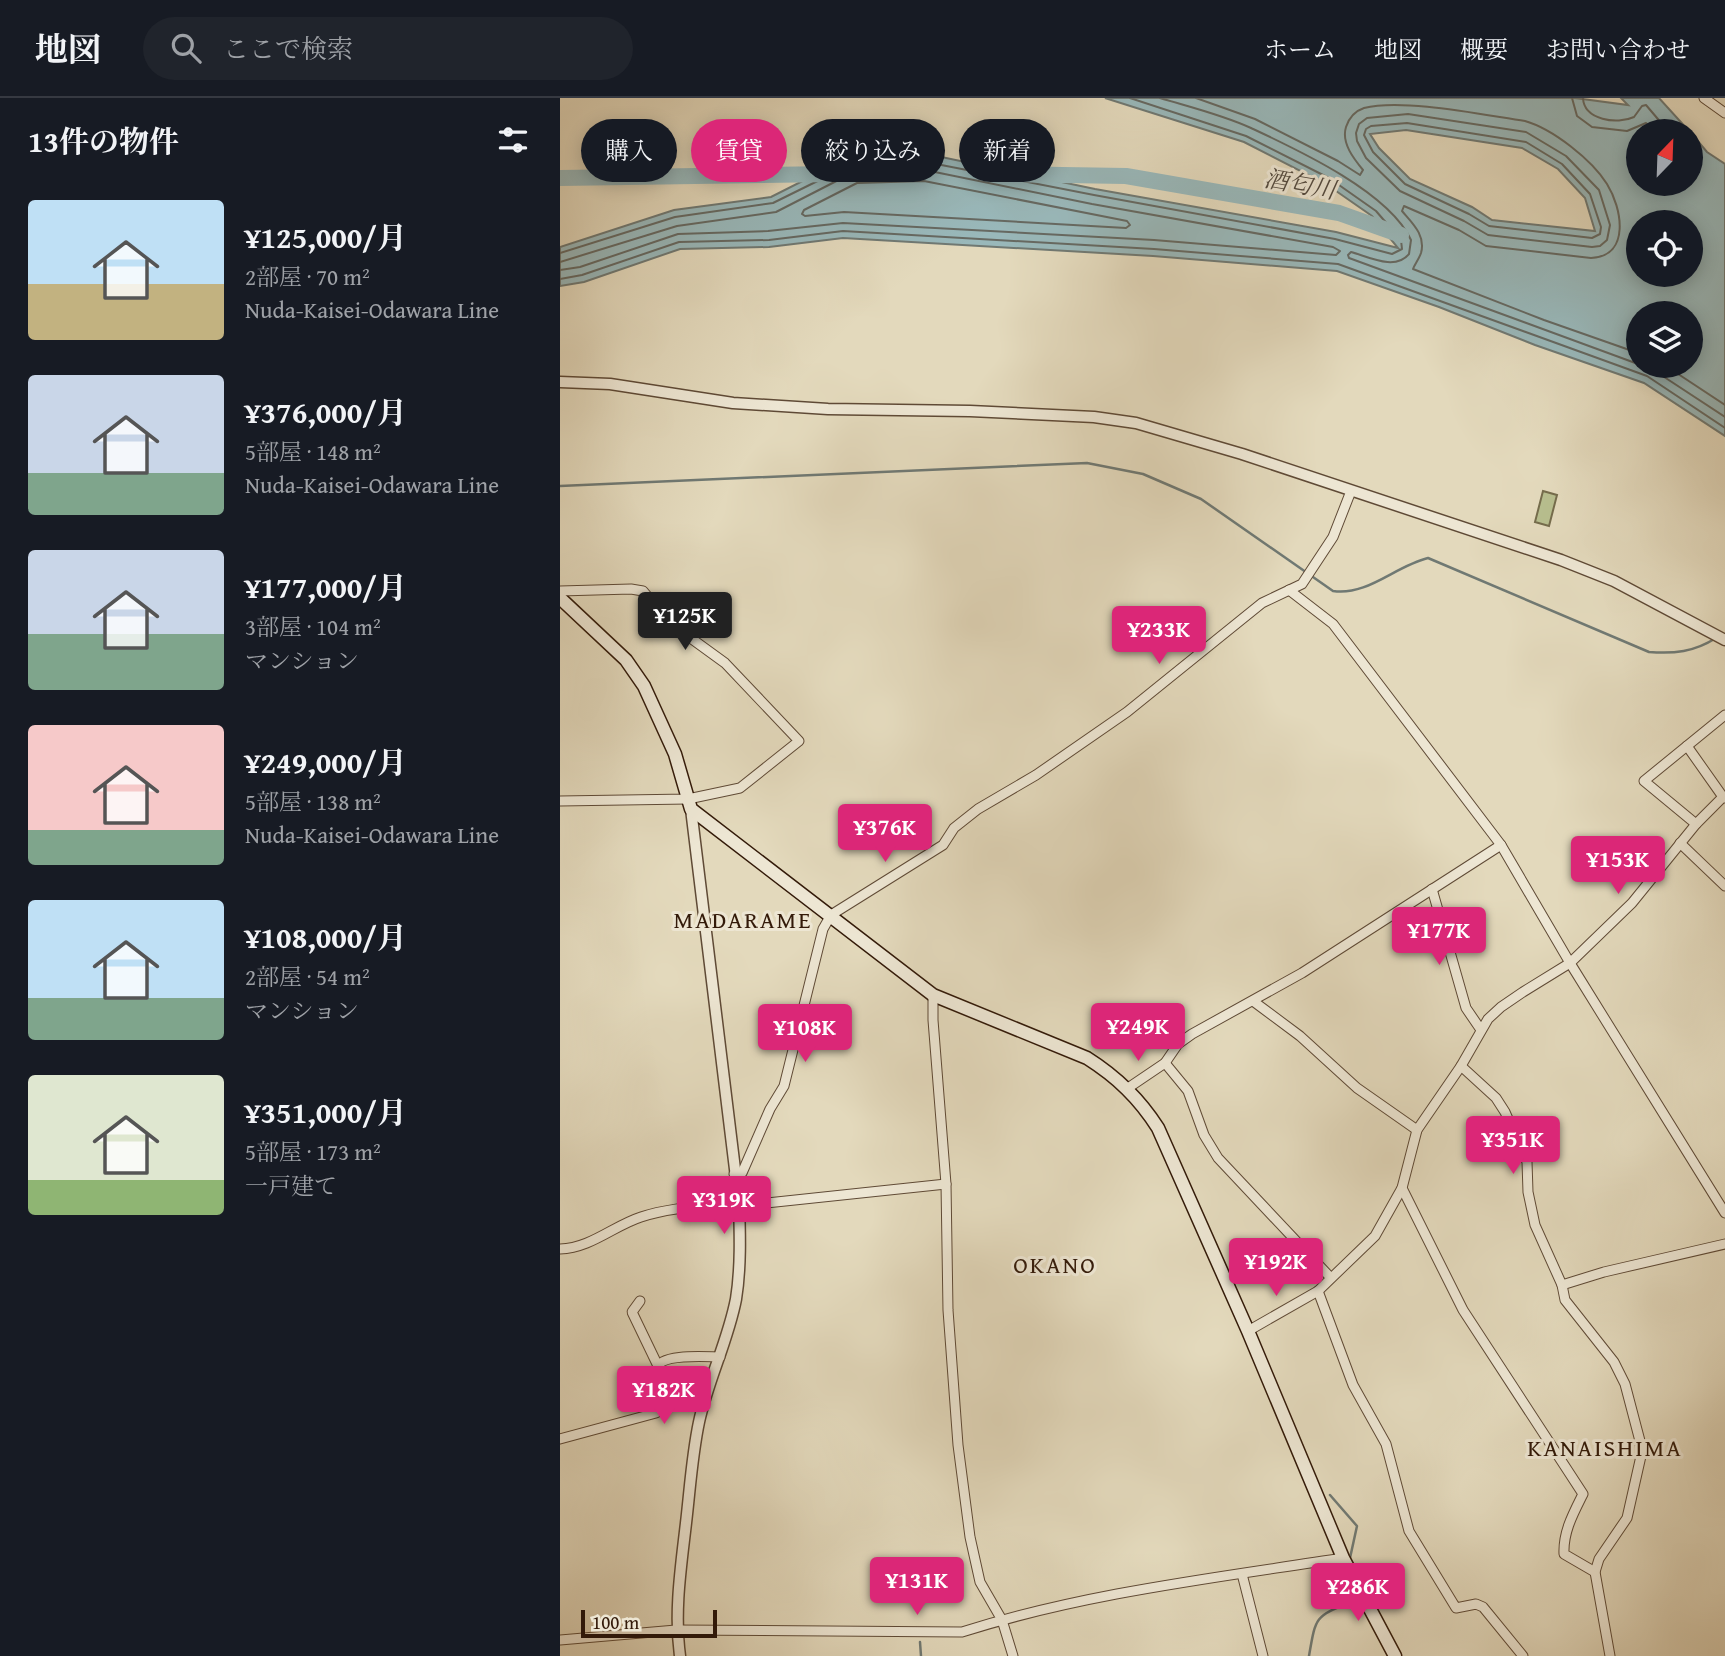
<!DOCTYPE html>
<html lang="ja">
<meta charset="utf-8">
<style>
body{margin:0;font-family:"Gentium Book Plus","Noto Serif JP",serif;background:#20242c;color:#f1f3f6;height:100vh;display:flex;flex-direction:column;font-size:26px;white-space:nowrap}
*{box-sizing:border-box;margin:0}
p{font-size:23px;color:#9ea1a6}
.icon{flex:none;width:38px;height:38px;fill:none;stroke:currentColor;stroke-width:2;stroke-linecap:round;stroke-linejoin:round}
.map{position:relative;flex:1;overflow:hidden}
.drawer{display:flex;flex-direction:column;background:#171b24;width:560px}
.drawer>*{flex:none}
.guide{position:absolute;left:21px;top:21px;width:665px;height:63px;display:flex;gap:14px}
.needle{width:46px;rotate:23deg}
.buttons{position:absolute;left:1066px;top:21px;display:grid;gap:14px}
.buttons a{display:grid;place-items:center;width:77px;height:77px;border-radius:50%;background:#171b24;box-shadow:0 4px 18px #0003;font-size:35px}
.scale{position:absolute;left:21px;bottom:18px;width:136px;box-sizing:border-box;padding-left:7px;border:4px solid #331a09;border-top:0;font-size:19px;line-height:24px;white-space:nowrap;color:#331a09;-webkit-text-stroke:5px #ede6d3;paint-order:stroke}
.price{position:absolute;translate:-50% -60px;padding:0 16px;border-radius:7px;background:#db2777;color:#fff;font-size:23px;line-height:46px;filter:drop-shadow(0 2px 4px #0008)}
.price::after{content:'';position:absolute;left:50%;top:42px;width:21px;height:16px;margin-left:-10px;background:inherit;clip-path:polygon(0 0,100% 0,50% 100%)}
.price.selected{background:#222;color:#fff}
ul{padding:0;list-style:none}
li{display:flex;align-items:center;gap:21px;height:175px;padding:0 28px}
li span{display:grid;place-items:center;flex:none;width:196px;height:140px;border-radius:7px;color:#555}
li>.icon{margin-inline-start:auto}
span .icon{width:84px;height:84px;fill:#fffc;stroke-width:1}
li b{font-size:30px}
h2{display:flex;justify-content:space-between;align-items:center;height:84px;padding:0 28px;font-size:30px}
.chip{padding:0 24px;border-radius:32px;background:#171b24;box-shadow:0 4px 18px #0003;font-size:24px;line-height:63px}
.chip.selected{background:#db2777;color:#fff}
header{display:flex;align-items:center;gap:42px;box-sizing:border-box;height:98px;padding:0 35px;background:#171b24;border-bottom:2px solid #363941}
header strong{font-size:33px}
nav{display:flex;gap:38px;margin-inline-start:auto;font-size:24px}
.search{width:490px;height:63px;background:#20242c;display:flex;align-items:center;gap:18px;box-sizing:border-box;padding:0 24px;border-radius:38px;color:#9ea1a6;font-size:26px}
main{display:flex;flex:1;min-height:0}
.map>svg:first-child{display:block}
.pitch{fill:#b7be8e;stroke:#756c4c;stroke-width:2}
.water{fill:#99b8ba;stroke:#707973;stroke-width:2;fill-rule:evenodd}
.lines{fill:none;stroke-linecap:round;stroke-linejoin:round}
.shore{stroke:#666962;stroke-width:2}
.stream{stroke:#707973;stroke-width:2.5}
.river{stroke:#99b8ba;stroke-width:16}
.minor-casing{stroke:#5f4a36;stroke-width:11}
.tertiary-casing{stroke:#5f4a36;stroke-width:13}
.secondary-casing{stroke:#331a09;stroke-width:15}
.minor{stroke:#ede6d3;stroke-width:9}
.tertiary{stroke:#ede6d3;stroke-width:10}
.secondary{stroke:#ede6d3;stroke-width:12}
.labels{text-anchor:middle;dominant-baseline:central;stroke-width:6;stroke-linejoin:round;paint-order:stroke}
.water-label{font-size:24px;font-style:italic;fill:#52493e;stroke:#ede6d3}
.neighbourhood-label{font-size:24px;letter-spacing:2px;fill:#331a09;stroke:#ede6d3}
</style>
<header>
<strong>地図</strong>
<div class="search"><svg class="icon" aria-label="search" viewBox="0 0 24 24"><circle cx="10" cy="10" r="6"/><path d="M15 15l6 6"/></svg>ここで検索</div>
<nav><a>ホーム</a><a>地図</a><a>概要</a><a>お問い合わせ</a></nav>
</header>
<main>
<section class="drawer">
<h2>13件の物件<svg class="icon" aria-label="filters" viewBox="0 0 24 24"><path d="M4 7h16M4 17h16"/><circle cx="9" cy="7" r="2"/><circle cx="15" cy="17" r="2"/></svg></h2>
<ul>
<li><span style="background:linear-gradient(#bfe0f5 60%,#c2b280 0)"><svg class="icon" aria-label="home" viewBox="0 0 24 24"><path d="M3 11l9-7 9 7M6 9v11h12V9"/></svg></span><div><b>¥125,000/月</b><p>2部屋 · 70 m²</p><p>Nuda-Kaisei-Odawara Line</p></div></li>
<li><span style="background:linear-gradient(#c9d6e8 70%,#7fa58c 0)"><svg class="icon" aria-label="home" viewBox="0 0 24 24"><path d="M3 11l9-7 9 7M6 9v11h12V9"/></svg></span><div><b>¥376,000/月</b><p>5部屋 · 148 m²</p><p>Nuda-Kaisei-Odawara Line</p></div></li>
<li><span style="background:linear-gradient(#c9d6e8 60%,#7fa58c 0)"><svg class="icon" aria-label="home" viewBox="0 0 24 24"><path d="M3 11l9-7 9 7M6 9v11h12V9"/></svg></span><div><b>¥177,000/月</b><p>3部屋 · 104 m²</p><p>マンション</p></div></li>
<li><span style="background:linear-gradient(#f6c9c9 75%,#7fa58c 0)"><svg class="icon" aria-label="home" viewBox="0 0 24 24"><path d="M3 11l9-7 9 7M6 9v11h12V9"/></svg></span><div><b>¥249,000/月</b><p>5部屋 · 138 m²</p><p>Nuda-Kaisei-Odawara Line</p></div></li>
<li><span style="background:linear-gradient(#bfe0f5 70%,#7fa58c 0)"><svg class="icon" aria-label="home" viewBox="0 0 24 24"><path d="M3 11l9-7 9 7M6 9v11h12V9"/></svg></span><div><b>¥108,000/月</b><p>2部屋 · 54 m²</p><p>マンション</p></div></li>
<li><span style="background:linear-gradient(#dfe7d0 75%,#8fb573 0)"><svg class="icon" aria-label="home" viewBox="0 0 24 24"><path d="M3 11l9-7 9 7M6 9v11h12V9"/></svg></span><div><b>¥351,000/月</b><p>5部屋 · 173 m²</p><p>一戸建て</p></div></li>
</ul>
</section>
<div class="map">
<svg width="1165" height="1558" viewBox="0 0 1165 1558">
<rect width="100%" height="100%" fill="#e3d9bc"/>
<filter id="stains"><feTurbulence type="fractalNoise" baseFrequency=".00286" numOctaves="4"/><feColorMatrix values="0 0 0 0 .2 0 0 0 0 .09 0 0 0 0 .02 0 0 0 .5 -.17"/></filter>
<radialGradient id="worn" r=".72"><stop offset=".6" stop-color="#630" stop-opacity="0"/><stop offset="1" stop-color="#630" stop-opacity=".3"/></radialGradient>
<path class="pitch" d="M 983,393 L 997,397 L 989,428 L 975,424 Z"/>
<path class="water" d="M 545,0 L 1015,0 L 1068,7 L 1061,0 L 1099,0 L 1129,33 L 1078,33 L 1078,86 L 1130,86 L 1131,35 L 1147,54 L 1165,66 L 1165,338 L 1084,285 L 975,247 L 879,209 L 777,173 L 593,158 L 283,140 L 209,149 L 120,151 L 24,184 L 0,188 L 0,149 L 114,112 L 211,99 L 290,59 L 367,56 L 535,91 L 776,134 L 838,150 L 812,118 L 766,86 L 684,44 ZM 846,32 L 962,50 L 998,71 L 1025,100 L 1035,133 L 932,122 L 912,109 L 850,81 L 819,50 L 810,36 ZM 1130,124 L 1130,177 L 1078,177 L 1078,124 ZM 1078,215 L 1130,215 L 1130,268 L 1078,268 Z"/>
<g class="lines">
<g class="shore">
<path d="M 600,0 C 630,9 663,17 691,30 C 738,52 829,94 851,142 L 849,156 C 835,173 809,159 791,154 L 788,157 L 789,160 L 1078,266"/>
<path d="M 636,0 L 695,21 L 778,63 L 800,77 L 803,72 C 794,61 781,45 786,29 C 789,20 795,13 804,10 C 842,0 924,17 965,23 C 993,31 1032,62 1047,86 C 1062,110 1071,158 1031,160 L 926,148 L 899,132 L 844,108 L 842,113 C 852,125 866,137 861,155 C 859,161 855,166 853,171 L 984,222 L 1078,255"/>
<path d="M 1012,0 L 1017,18 L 1032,29 L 1067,33 L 1086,25 L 1095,33"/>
<path d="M 1023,0 C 1024,22 1057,27 1074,19 L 1082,8 L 1086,7 L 1108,33"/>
<path d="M 848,16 L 966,34 L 1006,58 L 1039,92 L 1050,127 L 1047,142 L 1040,148 L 1032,149 L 928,137 L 904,123 L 840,93 L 806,60 L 797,43 L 796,35 L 799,26 L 807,20 Z"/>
<path d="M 847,25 L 966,44 L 1002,66 L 1030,96 L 1041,129 L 1040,136 L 1032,140 L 929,128 L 909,116 L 845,86 L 813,54 L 804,37 L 806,31 L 811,28 Z"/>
<path d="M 364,83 L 567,123 L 570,127 L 566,130 L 284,114 L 245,118 L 242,116 L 244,112 L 297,85 Z"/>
<path d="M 0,155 L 115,119 L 213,105 L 292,66 L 366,64 L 534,97 L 775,141 L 832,156 L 842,151 L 841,142 L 816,113 L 769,80 L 686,38 L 570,0"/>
<path d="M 0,164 L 117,128 L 216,114 L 294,74 L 365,72 L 532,106 L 773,149 L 780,153 L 776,157 L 594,142 L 283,125 L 208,133 L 118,136 L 20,169 L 0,172"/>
<path d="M 0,181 L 22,177 L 119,144 L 209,142 L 283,133 L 594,151 L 778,166 L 1087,278 L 1165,330"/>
<path d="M 1083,268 L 1092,271 L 1165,319"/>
<path d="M 1106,268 L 1165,307"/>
</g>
<g class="stream">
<path d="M 0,388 L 527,365 L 583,376 L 641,401 L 773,493 C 808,498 835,468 868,460 L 1089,554 C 1114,556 1134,554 1156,540"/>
<path d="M 770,1397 L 797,1428 L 790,1460"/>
<path d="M 360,1544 L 361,1558"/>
<path d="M 749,1558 C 756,1517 755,1519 793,1503 L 785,1483 L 786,1477"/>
</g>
<g class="river">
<path d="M 447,76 L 566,78 L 779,115 L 841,137"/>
<path d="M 0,80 L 274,76"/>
</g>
<g class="minor-casing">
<g id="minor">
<path d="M 1144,0 L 1165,15"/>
<path d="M 729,492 L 773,526 L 941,747 L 1010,865 L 1165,1115"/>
<path d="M 0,493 L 71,491 L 83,493 L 110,525 L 165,565 L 239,643 L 180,690 L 128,701 L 0,703"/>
<path d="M 1127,648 L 1163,699"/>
<path d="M 1136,726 L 1084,683 L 1165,617"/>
<path d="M 1120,745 L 1165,788"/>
<path d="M 872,791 L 906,910 L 921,932"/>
<path d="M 373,897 L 373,922 L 386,1086 L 388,1212 L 398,1347 L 410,1439 L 420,1484 L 442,1522 L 453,1558"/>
<path d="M 693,903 L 740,938 L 797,990 L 857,1032"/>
<path d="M 605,965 L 628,993 L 644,1037 L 658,1060 L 770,1179"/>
<path d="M 901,968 L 936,1000 L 945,1014 L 967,1064 L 968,1094 L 975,1127 L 1002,1187 L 1005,1202 L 1054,1264 L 1065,1286 L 1080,1343 L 1081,1358 L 1067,1420 L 1039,1461 L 1035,1474 L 1050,1558"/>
<path d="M 568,990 L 605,965 L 618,946 L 632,936 L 742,875 L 941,747"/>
<path d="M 174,1076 L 182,1075 L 210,1011 L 224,988 L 263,831 L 271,817 L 383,747 L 394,730 L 418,711 L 476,677 L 567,614 L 702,505 L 742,486 L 773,439 L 791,393"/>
<path d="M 842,1090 L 903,1212 L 1023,1396 C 1013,1416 1003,1434 1004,1456 L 1035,1474"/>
<path d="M 179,1108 L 386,1086"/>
<path d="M 0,1151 C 31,1150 53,1128 81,1119 C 111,1109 148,1108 179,1104"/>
<path d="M 1002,1187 L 1044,1174 L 1165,1146"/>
<path d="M 758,1193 L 793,1287 L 826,1346 L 849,1433 L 896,1510 L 916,1506 L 923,1509 L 963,1558"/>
<path d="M 80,1203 L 72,1214 L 98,1268"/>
<path d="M 688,1233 L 758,1193 L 815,1138 L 842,1090 L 857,1032 L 901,968 L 928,921 L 941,909 L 963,894 L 1010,865 L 1072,805 L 1136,726 L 1163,699 L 1165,700"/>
<path d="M 0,1341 L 96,1315 C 96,1301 93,1283 97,1270 C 101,1255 147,1259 160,1259"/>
<path d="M 682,1476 L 703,1558"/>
<path d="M 0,1542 L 116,1532 L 402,1534 C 525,1495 655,1480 783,1460"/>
</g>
</g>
<g class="tertiary-casing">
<g id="tertiary">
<path d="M 0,284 L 50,286 L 173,305 L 268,311 L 410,313 L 534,319 L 576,325 L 682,356 L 1001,462 L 1054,483 L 1165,542"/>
<path d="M 120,1558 C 114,1513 121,1469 126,1425 C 130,1391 132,1357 139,1324 C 148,1282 168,1243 176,1201 C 181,1170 180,1136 179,1104 L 131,711"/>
</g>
</g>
<g class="secondary-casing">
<path id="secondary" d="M 0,500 L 66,562 L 84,588 L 115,656 L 131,711 L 373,897 L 527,960 C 557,979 579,1000 598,1030 L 688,1233 L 783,1460 L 835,1558"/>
</g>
<use href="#minor" class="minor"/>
<use href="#tertiary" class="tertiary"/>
<use href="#secondary" class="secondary"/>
</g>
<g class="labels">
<g class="water-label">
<text transform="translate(740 86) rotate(10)">酒匂川</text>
</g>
<g class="neighbourhood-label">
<text x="183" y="821">MADARAME</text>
<text x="495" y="1166">OKANO</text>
<text x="1045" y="1349">KANAISHIMA</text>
</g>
</g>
<rect width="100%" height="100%" filter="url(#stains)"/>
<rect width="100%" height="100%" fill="url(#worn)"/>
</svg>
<div class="buttons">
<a><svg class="needle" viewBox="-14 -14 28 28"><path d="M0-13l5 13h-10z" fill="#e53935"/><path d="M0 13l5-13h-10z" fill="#9ea1a6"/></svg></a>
<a><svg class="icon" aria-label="locate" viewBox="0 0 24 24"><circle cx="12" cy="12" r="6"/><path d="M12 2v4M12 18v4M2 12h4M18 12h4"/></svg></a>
<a><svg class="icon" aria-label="layers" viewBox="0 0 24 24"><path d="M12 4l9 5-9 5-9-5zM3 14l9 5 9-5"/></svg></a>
</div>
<div class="scale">100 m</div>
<b class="price selected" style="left:125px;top:554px">¥125K</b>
<b class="price" style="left:599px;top:568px">¥233K</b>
<b class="price" style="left:325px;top:766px">¥376K</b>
<b class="price" style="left:1058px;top:798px">¥153K</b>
<b class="price" style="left:879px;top:869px">¥177K</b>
<b class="price" style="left:578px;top:965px">¥249K</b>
<b class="price" style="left:245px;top:966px">¥108K</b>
<b class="price" style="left:953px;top:1078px">¥351K</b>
<b class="price" style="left:164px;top:1138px">¥319K</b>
<b class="price" style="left:716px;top:1200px">¥192K</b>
<b class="price" style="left:104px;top:1328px">¥182K</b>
<b class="price" style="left:357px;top:1519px">¥131K</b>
<b class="price" style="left:798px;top:1525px">¥286K</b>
<div class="guide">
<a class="chip">購入</a>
<a class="chip selected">賃貸</a>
<a class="chip">絞り込み</a>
<a class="chip">新着</a>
</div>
</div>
</main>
